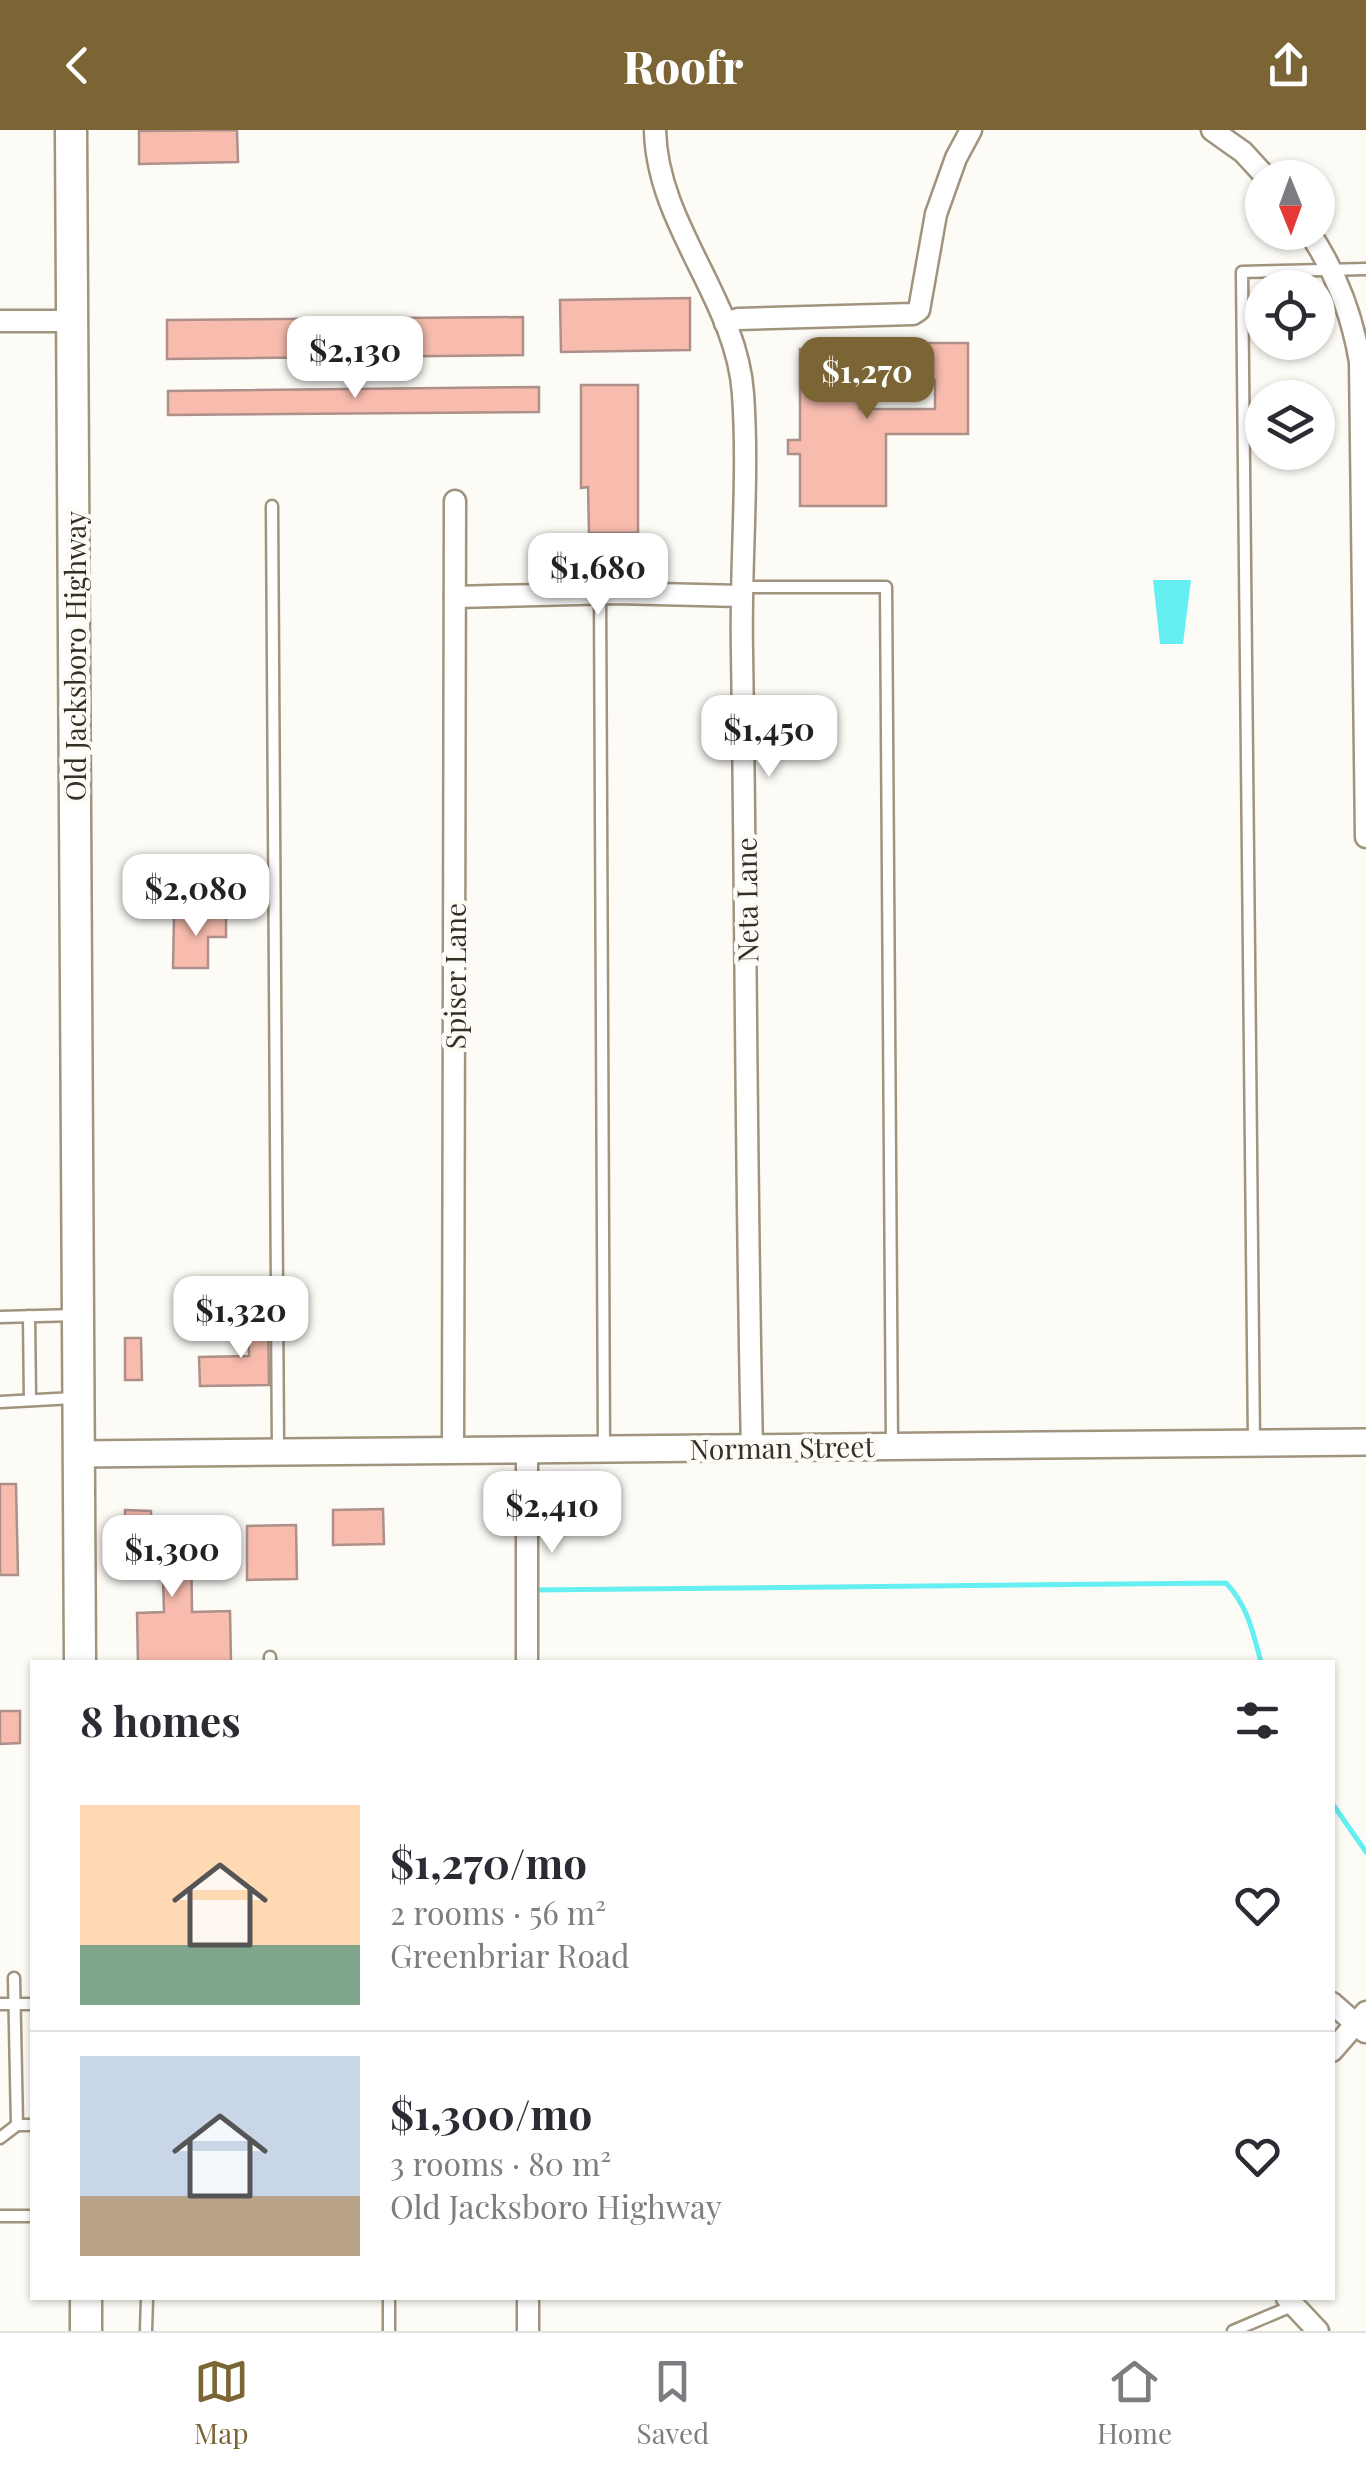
<!DOCTYPE html>
<meta charset="utf-8">
<style>
body{margin:0;font-family:"Playfair Display",serif;background:#f2f2f3;color:#2b2b33;height:100vh;display:flex;flex-direction:column;font-size:38px;white-space:nowrap}
*{box-sizing:border-box;margin:0}
p{font-size:32px;color:#7c7c81}
.icon{flex:none;width:55px;height:55px;fill:none;stroke:currentColor;stroke-width:2;stroke-linecap:round;stroke-linejoin:round}
.map{position:relative;flex:1;overflow:hidden}
.side{position:absolute;left:30px;top:1530px;width:1305px;height:640px;display:flex;flex-direction:column;background:#fff;border-radius:0px;box-shadow:0 2px 8px #0004}
.side>*{flex:none}
.needle{width:65px;rotate:179deg}
.tools{position:absolute;left:1245px;top:30px;display:grid;gap:20px}
.tools a{display:grid;place-items:center;width:90px;height:90px;border-radius:50%;background:#fff;box-shadow:0 2px 8px #0004;font-size:50px}
.price{position:absolute;translate:-50% -85px;padding:0 22px;border-radius:20px;background:#fff;color:#222;font-size:32px;line-height:65px;filter:drop-shadow(0 2px 5px #0008)}
.price::after{content:'';position:absolute;left:50%;top:60px;width:30px;height:22px;margin-left:-15px;background:inherit;clip-path:polygon(0 0,100% 0,50% 100%)}
.price.on{background:#7c6535;color:#fff}
ul{padding:0;list-style:none}
li{display:flex;align-items:center;gap:30px;height:250px;padding:0 50px}
li+li{border-top:2px solid #e1e1e2}
li span{display:grid;place-items:center;flex:none;width:280px;height:200px;border-radius:0px;color:#555}
li>.icon{margin-inline-start:auto}
span .icon{width:120px;height:120px;fill:#fffc;stroke-width:1}
li b{font-size:42px}
h2{display:flex;justify-content:space-between;align-items:center;height:120px;padding:0 50px;font-size:42px}
header{display:flex;justify-content:space-between;align-items:center;height:130px;padding:0 50px;background:#7c6535;color:#fff;font-size:45px;font-weight:800}
.dock{display:flex;justify-content:space-around;align-items:center;height:140px;border-top:2px solid #e1e1e2;background:#fff;font-size:28px;color:#7c7c81}
.dock a{display:grid;justify-items:center;gap:5px}
.dock .on{color:#7c6535}
.map>svg:first-child{display:block}
.water{fill:#65eff2}
.lines{fill:none;stroke-linecap:round;stroke-linejoin:round}
.stream{stroke:#65eff2;stroke-width:5}
.building{fill:#f7bcae;stroke:#ac9089;stroke-width:2.5}
.service-casing{stroke:#a1947e;stroke-width:15}
.minor-casing{stroke:#a1947e;stroke-width:25}
.tertiary-casing{stroke:#a1947e;stroke-width:30}
.secondary-casing{stroke:#a1947e;stroke-width:35}
.service{stroke:#fff;stroke-width:10}
.minor{stroke:#fff;stroke-width:20}
.tertiary{stroke:#fff;stroke-width:25}
.secondary{stroke:#fff;stroke-width:30}
.labels{text-anchor:middle;dominant-baseline:central;stroke-width:9;stroke-linejoin:round;paint-order:stroke}
.street-label{font-size:28px;fill:#352f26;stroke:#fdfbf6}
</style>
<header><svg class="icon" aria-label="back" viewBox="0 0 24 24"><path d="M15 5l-7 7 7 7"/></svg>Roofr<svg class="icon" aria-label="share" viewBox="0 0 24 24"><path d="M12 15V3M7 8l5-5 5 5M5 13v7h14v-7"/></svg></header>
<div class="map">
<svg width="1366" height="2201" viewBox="0 0 1366 2201">
<rect width="100%" height="100%" fill="#fdfbf6"/>
<path class="water" d="M 1153,450 L 1191,450 L 1183,514 L 1160,514 Z"/>
<g class="lines">
<g class="stream">
<path d="M 530,1460 L 1226,1453 C 1248,1476 1253,1503 1261,1532"/>
<path d="M 1332,1673 L 1366,1722"/>
</g>
</g>
<g class="building">
<path d="M 237,0 L 238,32 L 139,34 L 139,1 Z"/>
<path d="M 690,168 L 690,220 L 561,222 L 560,170 Z"/>
<path d="M 523,187 L 523,225 L 167,229 L 167,190 Z"/>
<path d="M 916,213 L 968,213 L 968,304 L 886,304 L 886,376 L 800,376 L 800,324 L 788,324 L 788,310 L 800,310 L 800,219 L 860,218 L 860,279 L 935,279 L 935,250 L 917,250 Z"/>
<path d="M 581,255 L 638,255 L 638,403 L 589,403 L 588,357 L 581,358 Z"/>
<path d="M 539,257 L 539,282 L 168,285 L 168,261 Z"/>
<path d="M 226,785 L 226,807 L 208,807 L 208,838 L 173,838 L 174,787 Z"/>
<path d="M 248,1186 L 268,1186 L 269,1255 L 200,1256 L 199,1227 L 249,1226 Z"/>
<path d="M 125,1208 L 141,1208 L 142,1250 L 125,1250 Z"/>
<path d="M 0,1354 L 16,1354 L 18,1445 L 0,1445 Z"/>
<path d="M 383,1379 L 384,1414 L 333,1415 L 333,1380 Z"/>
<path d="M 125,1380 L 151,1381 L 151,1409 L 191,1409 L 192,1482 L 230,1481 L 231,1532 L 138,1532 L 137,1483 L 164,1482 L 163,1448 L 124,1448 Z"/>
<path d="M 296,1395 L 297,1449 L 247,1450 L 247,1396 Z"/>
<path d="M 0,1581 L 20,1581 L 20,1613 L 0,1614 Z"/>
</g>
<g class="lines">
<g class="service-casing">
<g id="service">
<path d="M 272,376 L 278,1321"/>
<path d="M 742,457 L 886,457 L 892,1316"/>
<path d="M 600,463 L 604,1318"/>
<path d="M 29,1186 L 30,1270"/>
<path d="M 0,1187 L 77,1185"/>
<path d="M 0,1272 L 74,1268"/>
<path d="M 1254,1312 L 1242,142 L 1366,139"/>
<path d="M 270,1527 L 270,1532"/>
<path d="M 14,1848 L 17,1995 L 32,1995"/>
<path d="M 0,1874 L 32,1874"/>
<path d="M 0,2008 L 17,1995"/>
<path d="M 0,2086 L 32,2086"/>
<path d="M 389,2168 L 389,2201"/>
<path d="M 146,2201 L 147,2168"/>
<path d="M 1233,2201 L 1292,2176"/>
</g>
</g>
<g class="minor-casing">
<g id="minor">
<path d="M 655,0 C 657,96 737,170 743,264 C 749,349 740,436 742,522 C 746,787 746,1052 752,1318"/>
<path d="M 1212,0 L 1243,22 L 1267,48"/>
<path d="M 1309,102 C 1336,142 1352,184 1360,232 L 1366,707"/>
<path d="M 0,191 L 73,191"/>
<path d="M 725,193 L 738,189 L 913,184 L 919,180 L 936,84 L 956,28 L 971,0"/>
<path d="M 455,467 L 615,463 L 741,466"/>
<path d="M 453,1320 L 455,371"/>
<path d="M 527,1320 L 527,1532"/>
<path d="M 1332,1873 L 1365,1902"/>
<path d="M 1332,1921 L 1366,1882"/>
<path d="M 1287,2168 L 1318,2201"/>
<path d="M 528,2201 L 528,2168"/>
</g>
</g>
<g class="tertiary-casing">
<path id="tertiary" d="M 78,1324 L 1366,1312"/>
</g>
<g class="secondary-casing">
<g id="secondary">
<path d="M 71,0 L 80,1532"/>
<path d="M 86,2201 L 86,2168"/>
</g>
</g>
<use href="#service" class="service"/>
<use href="#minor" class="minor"/>
<use href="#tertiary" class="tertiary"/>
<use href="#secondary" class="secondary"/>
</g>
<g class="labels">
<g class="street-label">
<text transform="translate(74 526) rotate(-90)">Old Jacksboro Highway</text>
<text transform="translate(746 770) rotate(-91)">Neta Lane</text>
<text transform="translate(454 846) rotate(-90)">Spiser Lane</text>
<text transform="translate(782 1317) rotate(-1)">Norman Street</text>
</g>
</g>
</svg>
<div class="tools">
<a><svg class="needle" viewBox="-14 -14 28 28"><path d="M0-13l5 13h-10z" fill="#e53935"/><path d="M0 13l5-13h-10z" fill="#7c7c81"/></svg></a>
<a><svg class="icon" aria-label="locate" viewBox="0 0 24 24"><circle cx="12" cy="12" r="6"/><path d="M12 2v4M12 18v4M2 12h4M18 12h4"/></svg></a>
<a><svg class="icon" aria-label="layers" viewBox="0 0 24 24"><path d="M12 4l9 5-9 5-9-5zM3 14l9 5 9-5"/></svg></a>
</div>
<b class="price" style="left:355px;top:271px">$2,130</b>
<b class="price on" style="left:867px;top:292px">$1,270</b>
<b class="price" style="left:598px;top:488px">$1,680</b>
<b class="price" style="left:769px;top:650px">$1,450</b>
<b class="price" style="left:196px;top:809px">$2,080</b>
<b class="price" style="left:241px;top:1231px">$1,320</b>
<b class="price" style="left:552px;top:1426px">$2,410</b>
<b class="price" style="left:172px;top:1470px">$1,300</b>
<section class="side">
<h2>8 homes<svg class="icon" aria-label="filters" viewBox="0 0 24 24"><path d="M4 7h16M4 17h16"/><circle cx="9" cy="7" r="2"/><circle cx="15" cy="17" r="2"/></svg></h2>
<ul>
<li><span style="background:linear-gradient(#ffd9b3 70%,#7fa58c 0)"><svg class="icon" aria-label="home" viewBox="0 0 24 24"><path d="M3 11l9-7 9 7M6 9v11h12V9"/></svg></span><div><b>$1,270/mo</b><p>2 rooms · 56 m²</p><p>Greenbriar Road</p></div><svg class="icon" aria-label="heart" viewBox="0 0 24 24"><path d="M12 20l-8-8c-3-5 5-10 8-4 3-6 11-1 8 4z"/></svg></li>
<li><span style="background:linear-gradient(#c9d6e8 70%,#b9a48a 0)"><svg class="icon" aria-label="home" viewBox="0 0 24 24"><path d="M3 11l9-7 9 7M6 9v11h12V9"/></svg></span><div><b>$1,300/mo</b><p>3 rooms · 80 m²</p><p>Old Jacksboro Highway</p></div><svg class="icon" aria-label="heart" viewBox="0 0 24 24"><path d="M12 20l-8-8c-3-5 5-10 8-4 3-6 11-1 8 4z"/></svg></li>
</ul>
</section>
</div>
<nav class="dock">
<a class="on"><svg class="icon" aria-label="map" viewBox="0 0 24 24"><path d="M3 6l6-2 6 2 6-2v14l-6 2-6-2-6 2zM9 4v14M15 6v14"/></svg>Map</a>
<a><svg class="icon" aria-label="saved" viewBox="0 0 24 24"><path d="M7 4h10v16l-5-4-5 4z"/></svg>Saved</a>
<a><svg class="icon" aria-label="home" viewBox="0 0 24 24"><path d="M3 11l9-7 9 7M6 9v11h12V9"/></svg>Home</a>
</nav>
